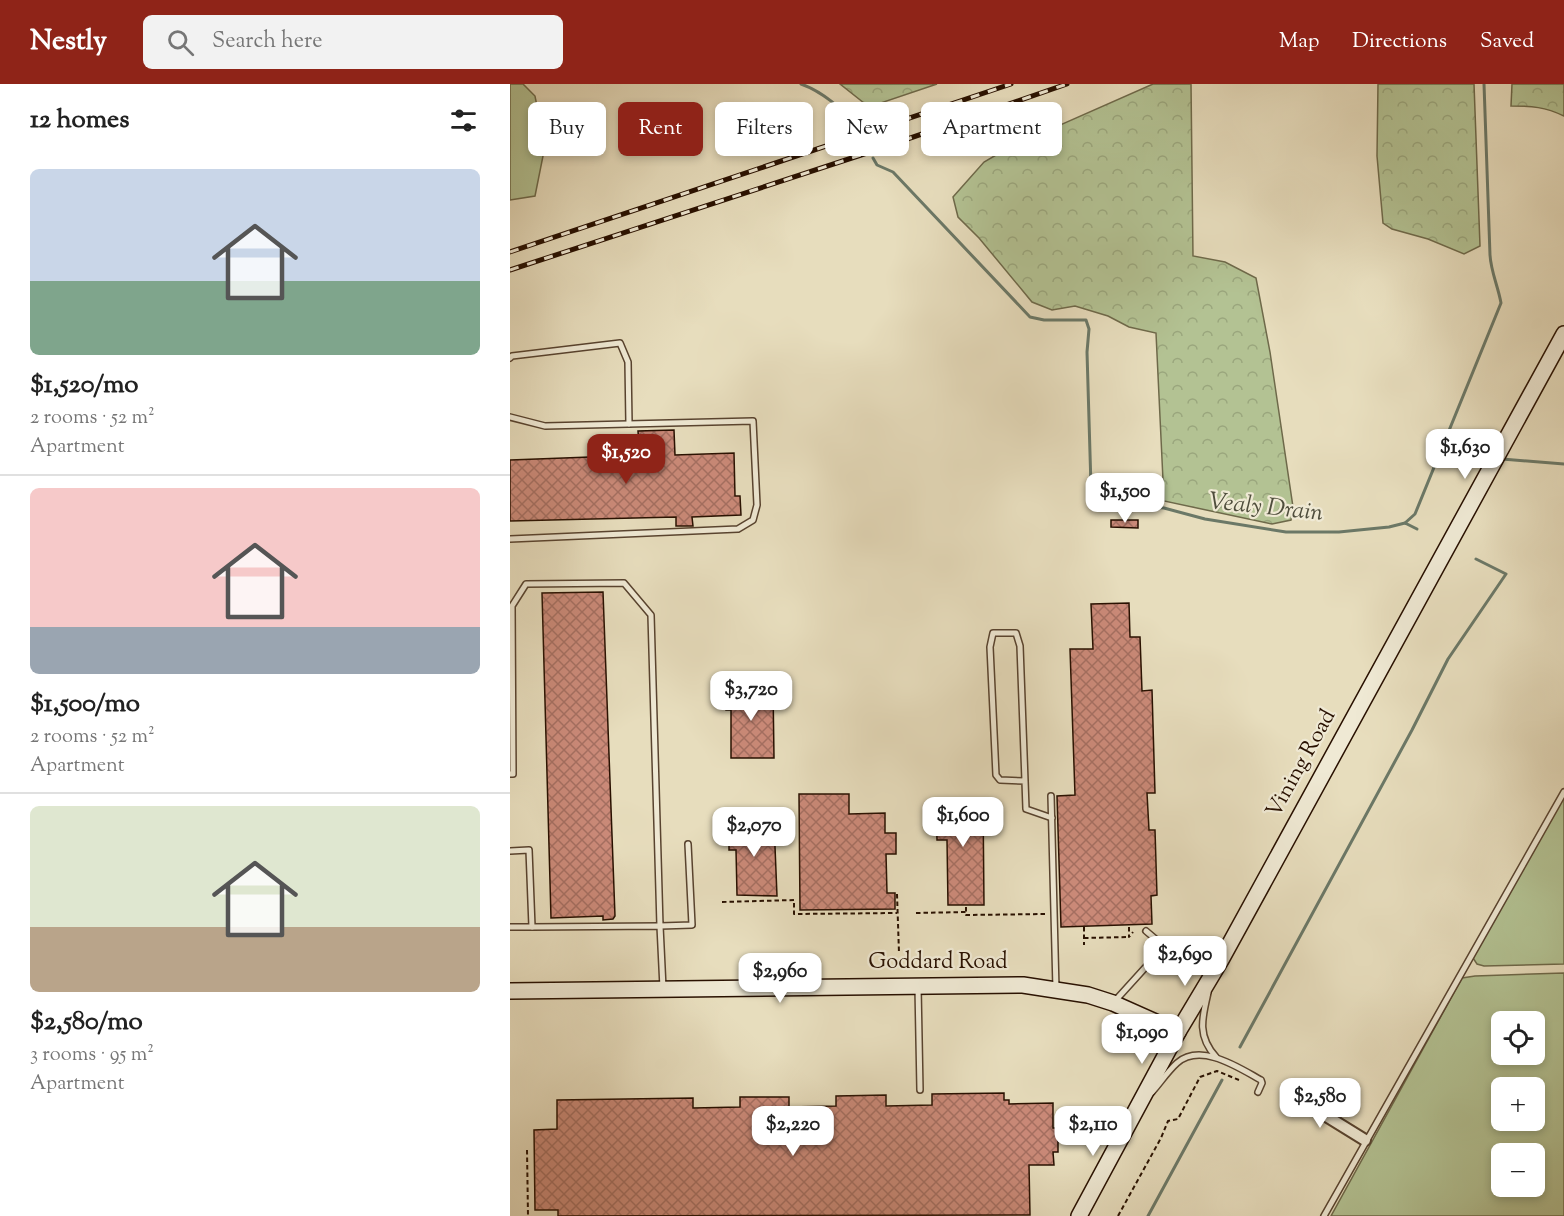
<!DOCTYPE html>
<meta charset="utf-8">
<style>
body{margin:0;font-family:"Sorts Mill Goudy",serif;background:#f2f2f2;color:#222;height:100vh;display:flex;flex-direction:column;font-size:22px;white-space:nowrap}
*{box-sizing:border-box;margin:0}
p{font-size:20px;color:#767676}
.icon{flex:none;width:33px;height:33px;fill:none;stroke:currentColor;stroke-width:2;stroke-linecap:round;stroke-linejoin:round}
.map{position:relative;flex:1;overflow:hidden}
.details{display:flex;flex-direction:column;background:#fff;width:510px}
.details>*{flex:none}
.banner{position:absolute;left:18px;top:18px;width:570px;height:54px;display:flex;gap:12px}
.fabs{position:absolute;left:981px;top:927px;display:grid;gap:12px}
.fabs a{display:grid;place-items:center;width:54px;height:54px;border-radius:9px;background:#fff;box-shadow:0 3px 9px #0003;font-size:30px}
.price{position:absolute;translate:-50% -51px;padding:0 14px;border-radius:12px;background:#fff;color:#222;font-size:20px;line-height:39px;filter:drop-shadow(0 2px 3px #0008)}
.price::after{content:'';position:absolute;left:50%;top:36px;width:18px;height:14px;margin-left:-9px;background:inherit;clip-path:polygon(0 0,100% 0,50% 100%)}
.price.active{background:#8f2418;color:#fff}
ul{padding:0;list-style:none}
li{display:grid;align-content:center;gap:12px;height:318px;padding:0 30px}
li+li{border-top:2px solid #e0e0e0}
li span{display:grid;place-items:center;height:186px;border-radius:9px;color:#555}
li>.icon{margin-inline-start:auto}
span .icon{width:108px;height:108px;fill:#fffc;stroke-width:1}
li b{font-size:26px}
h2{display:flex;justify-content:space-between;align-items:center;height:72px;padding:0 30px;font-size:26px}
.chip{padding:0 21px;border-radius:9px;background:#fff;box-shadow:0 3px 9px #0003;font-size:21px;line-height:54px}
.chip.active{background:#8f2418;color:#fff}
header{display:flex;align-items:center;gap:36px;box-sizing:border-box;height:84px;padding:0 30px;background:#8f2418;color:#fff}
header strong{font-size:28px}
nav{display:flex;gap:33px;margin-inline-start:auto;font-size:21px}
.search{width:420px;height:54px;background:#f2f2f2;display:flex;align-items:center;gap:15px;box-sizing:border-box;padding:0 21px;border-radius:9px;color:#767676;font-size:22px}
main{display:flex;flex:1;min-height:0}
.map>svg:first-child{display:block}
.grass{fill:#b3c293;stroke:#6e694a;stroke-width:1.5;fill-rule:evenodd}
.forest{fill:url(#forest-crowns);stroke:#6e694a;stroke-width:1.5}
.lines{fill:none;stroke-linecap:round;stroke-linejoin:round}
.stream{stroke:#6b7867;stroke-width:3}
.building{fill:url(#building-cross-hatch);stroke:#281000;stroke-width:1.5}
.lane-casing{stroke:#58432f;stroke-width:8}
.street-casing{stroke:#58432f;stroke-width:14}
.secondary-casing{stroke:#281000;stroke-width:18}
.path{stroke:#281000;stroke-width:2;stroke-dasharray:4.5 3;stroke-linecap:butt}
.lane{stroke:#efe9d4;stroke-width:5}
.street{stroke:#efe9d4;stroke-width:10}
.secondary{stroke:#efe9d4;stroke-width:15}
.rail-casing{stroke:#281000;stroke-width:5}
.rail{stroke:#efe9d4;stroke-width:3;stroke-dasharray:9;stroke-linecap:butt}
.labels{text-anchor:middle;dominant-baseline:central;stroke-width:4.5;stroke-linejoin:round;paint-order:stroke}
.street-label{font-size:22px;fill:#281000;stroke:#efe9d4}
.water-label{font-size:24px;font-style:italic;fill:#4f4d3c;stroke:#efe9d4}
</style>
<header>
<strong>Nestly</strong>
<div class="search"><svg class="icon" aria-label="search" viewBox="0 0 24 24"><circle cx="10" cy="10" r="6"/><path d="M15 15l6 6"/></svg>Search here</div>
<nav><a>Map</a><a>Directions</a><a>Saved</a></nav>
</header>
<main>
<section class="details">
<h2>12 homes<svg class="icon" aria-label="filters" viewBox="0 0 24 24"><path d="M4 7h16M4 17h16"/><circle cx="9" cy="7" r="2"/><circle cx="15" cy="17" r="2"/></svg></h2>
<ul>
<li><span style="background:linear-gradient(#c9d6e8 60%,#7fa58c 0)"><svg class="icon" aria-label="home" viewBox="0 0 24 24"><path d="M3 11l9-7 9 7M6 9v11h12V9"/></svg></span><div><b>$1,520/mo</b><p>2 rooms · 52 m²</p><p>Apartment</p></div></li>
<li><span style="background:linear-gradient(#f6c9c9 75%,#9aa5b1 0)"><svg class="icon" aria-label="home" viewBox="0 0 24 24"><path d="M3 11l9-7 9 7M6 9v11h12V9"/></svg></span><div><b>$1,500/mo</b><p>2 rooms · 52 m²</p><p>Apartment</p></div></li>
<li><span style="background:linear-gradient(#dfe7d0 65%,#b9a48a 0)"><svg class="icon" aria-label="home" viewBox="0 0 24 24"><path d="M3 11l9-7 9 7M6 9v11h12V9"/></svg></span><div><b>$2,580/mo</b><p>3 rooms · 95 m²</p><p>Apartment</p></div></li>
</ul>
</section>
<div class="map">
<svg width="1054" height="1132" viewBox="0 0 1054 1132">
<defs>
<pattern id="forest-crowns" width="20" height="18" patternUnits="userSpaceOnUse" patternTransform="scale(1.5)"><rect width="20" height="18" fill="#b3c293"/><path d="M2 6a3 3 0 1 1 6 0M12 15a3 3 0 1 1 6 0" fill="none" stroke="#9aa67d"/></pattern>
<pattern id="building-cross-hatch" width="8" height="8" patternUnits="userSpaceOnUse" patternTransform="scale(1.5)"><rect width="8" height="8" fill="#cb8a79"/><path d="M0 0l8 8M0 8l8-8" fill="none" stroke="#a56f61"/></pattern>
</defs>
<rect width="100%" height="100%" fill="#e7ddbd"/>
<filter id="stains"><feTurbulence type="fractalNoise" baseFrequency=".00333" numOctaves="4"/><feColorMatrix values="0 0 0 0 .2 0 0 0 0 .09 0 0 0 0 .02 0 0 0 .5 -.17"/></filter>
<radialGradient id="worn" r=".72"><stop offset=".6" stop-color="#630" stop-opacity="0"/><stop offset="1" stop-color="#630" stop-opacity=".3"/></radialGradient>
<g class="grass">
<path d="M 0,0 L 13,0 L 25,12 L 35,62 L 25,112 L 0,116 Z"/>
<path d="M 1054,712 L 1054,880 L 974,882 L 967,880 L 963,874 Z"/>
<path d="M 1054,889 L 1054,1132 L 821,1132 L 952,894 L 965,892 ZM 992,938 L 1024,938 L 1024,970 L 992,970 ZM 992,1004 L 1024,1004 L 1024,1036 L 992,1036 ZM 992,1070 L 1024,1070 L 1024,1102 L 992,1102 Z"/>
</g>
<g class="forest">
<path d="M 330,0 L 427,0 L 359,23 Z"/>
<path d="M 643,0 L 681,0 L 683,172 L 715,178 L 746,194 L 760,268 L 783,423 L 781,436 L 762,440 L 654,417 L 646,249 L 619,243 L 598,232 L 565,222 L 542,226 L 522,218 L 469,154 L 448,133 L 443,113 L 474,78 L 498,64 Z"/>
<path d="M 868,0 L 964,0 L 970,162 L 954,170 L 918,155 L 882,145 L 873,139 L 867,72 Z"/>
<path d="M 1002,0 L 1054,0 L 1054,32 C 1035,23 1022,22 1001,22 Z"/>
</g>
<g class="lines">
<g class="stream">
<path d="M 291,0 C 311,7 334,25 346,43"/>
<path d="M 363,74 L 367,81 L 383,88 L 520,233 L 534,236 L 576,236 L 579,245 L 577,268 L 581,403 L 584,413 L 589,418 L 654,424 L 695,435 L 776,448 L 829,448 L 879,443 L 895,439 L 905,430 L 991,219 C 988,202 981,188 980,171 L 974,0"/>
<path d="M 930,370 L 979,374"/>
<path d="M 992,375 L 1054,380"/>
<path d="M 895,439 L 907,445"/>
<path d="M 730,963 L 902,646 L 938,575 L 996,490 L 966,475"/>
<path d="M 638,1132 L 712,996"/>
</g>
</g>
<g class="building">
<path d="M 164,346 L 165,371 L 224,369 L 225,412 L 230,412 L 231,431 L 182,433 L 183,442 L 166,442 L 166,433 L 0,437 L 0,376 L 107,372 L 107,362 L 129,362 L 128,347 Z"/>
<path d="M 601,436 L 628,436 L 628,444 L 601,443 Z"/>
<path d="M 93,508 L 105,832 L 103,835 L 93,836 L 93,832 L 41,834 L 32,509 Z"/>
<path d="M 619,519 L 620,553 L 630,553 L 632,607 L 642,606 L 645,709 L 637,709 L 639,746 L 645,746 L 647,811 L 641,812 L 642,840 L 551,843 L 547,712 L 565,711 L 560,565 L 583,565 L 581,520 Z"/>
<path d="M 215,603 L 263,603 L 264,674 L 221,674 L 221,626 L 216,626 Z"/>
<path d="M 289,710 L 339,710 L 339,730 L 375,729 L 375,749 L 386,749 L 386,770 L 376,770 L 377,809 L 385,809 L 385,825 L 290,826 Z"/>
<path d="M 473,714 L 474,821 L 438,821 L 437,756 L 427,756 L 426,715 Z"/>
<path d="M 219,738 L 264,738 L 267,812 L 227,811 L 226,766 L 219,766 Z"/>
<path d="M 494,1009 L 494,1016 L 499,1016 L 499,1020 L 543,1019 L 543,1044 L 548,1044 L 548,1068 L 543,1068 L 544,1081 L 519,1081 L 520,1131 L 48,1132 L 48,1126 L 25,1126 L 24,1046 L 47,1045 L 47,1016 L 183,1014 L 183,1024 L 230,1023 L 230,1013 L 279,1013 L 279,1023 L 326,1022 L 326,1012 L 376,1011 L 376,1022 L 422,1021 L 422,1010 Z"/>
</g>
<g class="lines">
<g class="lane-casing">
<g id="lane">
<path d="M 0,274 L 2,272 L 110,259 L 118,278 L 119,340"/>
<path d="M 0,333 L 35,342 L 243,337 L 247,421 L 243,436 L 228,445 L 0,455"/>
<path d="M 0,690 L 3,690 L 2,522 L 16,500 L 114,499 L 141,531 L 150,842 L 182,841 L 178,760"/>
<path d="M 515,697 L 490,696 L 486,691 L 480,563 L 483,549 L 506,549 L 510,562 L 515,697 L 516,725 L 542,734"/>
<path d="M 541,712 L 546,905"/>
<path d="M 0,767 L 19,766 L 22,843 L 150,842 L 153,904"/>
<path d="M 0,843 L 22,843"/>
<path d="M 408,903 L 410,1006"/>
<path d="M 698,909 C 692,934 687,952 706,973"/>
<path d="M 604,918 L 643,875 L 649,858 L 636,847"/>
<path d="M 642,1008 C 650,999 658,987 667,979 C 691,958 729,984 751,996 L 752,999 L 748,1008"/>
<path d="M 814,1132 L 1054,708"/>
</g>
</g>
<g class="street-casing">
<path id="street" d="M 779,1009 L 855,1056"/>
</g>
<g class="secondary-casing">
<g id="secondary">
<path d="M 0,907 L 513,901 L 578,911 L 603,919 L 668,948"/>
<path d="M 569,1132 L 668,948 L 711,876 L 1054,250"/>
</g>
</g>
<g class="path">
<path d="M 387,810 L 389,869"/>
<path d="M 212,818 L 284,816 L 284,830 L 387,829"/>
<path d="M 456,823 L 456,831 L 536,830"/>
<path d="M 406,829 L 456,828"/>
<path d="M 574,843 L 574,861"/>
<path d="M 619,843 L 619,853 L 623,848"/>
<path d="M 574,854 L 619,853"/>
<path d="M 17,1066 L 18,1132"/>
<path d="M 608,1132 L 651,1054 L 658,1037 L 668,1035 L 690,993 L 707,987 L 729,996"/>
</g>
<use href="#lane" class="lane"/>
<use href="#street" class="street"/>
<use href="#secondary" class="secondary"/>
<g class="rail-casing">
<g id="rail">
<path d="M 0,168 L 501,0"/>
<path d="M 0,186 L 351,71 L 557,0"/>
</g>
</g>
<use href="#rail" class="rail"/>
</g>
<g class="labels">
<g class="street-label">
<text transform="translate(792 680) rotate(-61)">Vining Road</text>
<text x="428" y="879">Goddard Road</text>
</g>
<g class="water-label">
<text transform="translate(756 424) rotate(6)">Vealy Drain</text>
</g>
</g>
<rect width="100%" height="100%" filter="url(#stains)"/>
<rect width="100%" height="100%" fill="url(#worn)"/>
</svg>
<div class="fabs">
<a><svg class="icon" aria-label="locate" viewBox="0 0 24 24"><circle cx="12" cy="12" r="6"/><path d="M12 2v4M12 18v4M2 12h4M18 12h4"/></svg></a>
<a>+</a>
<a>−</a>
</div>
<b class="price" style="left:955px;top:396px">$1,630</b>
<b class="price active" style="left:116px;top:401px">$1,520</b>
<b class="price" style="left:615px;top:440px">$1,500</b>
<b class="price" style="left:241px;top:638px">$3,720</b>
<b class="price" style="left:453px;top:764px">$1,600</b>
<b class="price" style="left:244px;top:774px">$2,070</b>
<b class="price" style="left:675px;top:903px">$2,690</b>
<b class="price" style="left:270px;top:920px">$2,960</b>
<b class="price" style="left:632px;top:981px">$1,090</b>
<b class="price" style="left:810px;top:1045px">$2,580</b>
<b class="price" style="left:283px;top:1073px">$2,220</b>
<b class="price" style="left:583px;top:1073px">$2,110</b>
<div class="banner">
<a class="chip">Buy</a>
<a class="chip active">Rent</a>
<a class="chip">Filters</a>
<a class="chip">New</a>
<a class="chip">Apartment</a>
</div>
</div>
</main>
